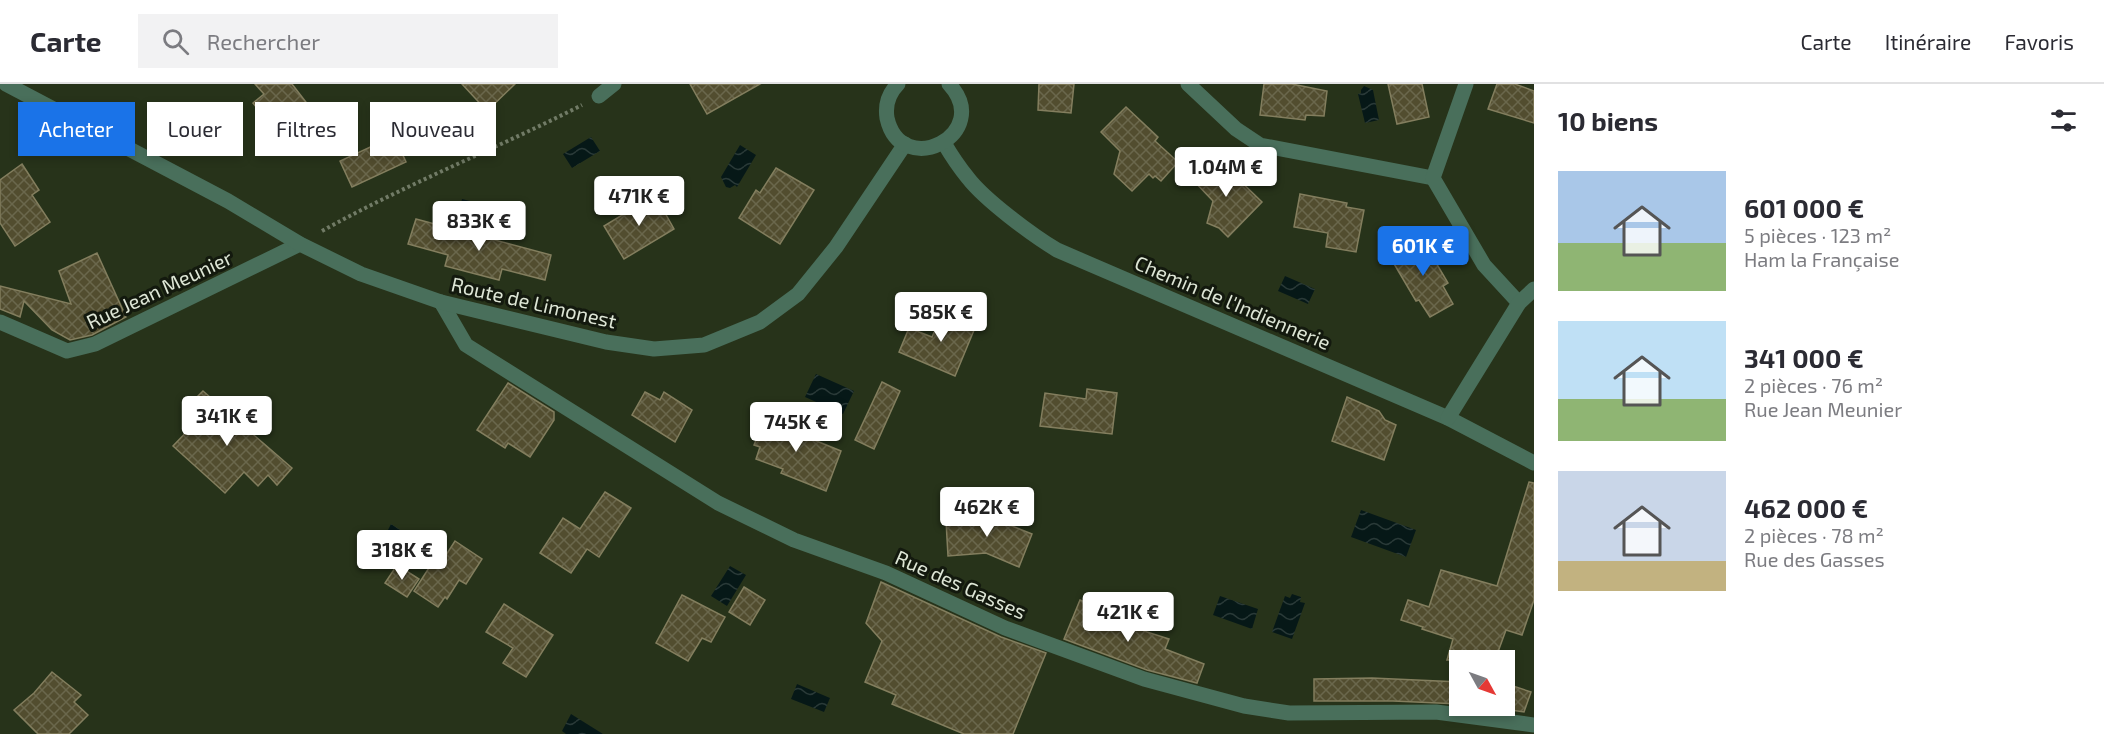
<!DOCTYPE html>
<html lang="fr">
<meta charset="utf-8">
<style>
body{margin:0;font-family:"Exo 2",sans-serif;background:#f2f2f3;color:#2b2b33;height:100vh;display:flex;flex-direction:column;font-size:22px;white-space:nowrap}
*{box-sizing:border-box;margin:0}
p{font-size:20px;color:#7c7c81}
.icon{flex:none;width:33px;height:33px;fill:none;stroke:currentColor;stroke-width:2;stroke-linecap:round;stroke-linejoin:round}
.map{position:relative;flex:1;overflow:hidden}
.panel{display:flex;flex-direction:column;background:#fff;width:570px}
.panel>*{flex:none}
.top-card{position:absolute;left:18px;top:18px;width:570px;height:54px;display:flex;gap:12px}
.needle{width:39px;rotate:130deg}
.controls{position:absolute;left:1449px;top:566px;display:grid;gap:12px}
.controls a{display:grid;place-items:center;width:66px;height:66px;border-radius:0px;background:#fff;box-shadow:0 3px 9px #0003;font-size:30px}
.price{position:absolute;translate:-50% -51px;padding:0 14px;border-radius:6px;background:#fff;color:#222;font-size:20px;line-height:39px;filter:drop-shadow(0 2px 3px #0008)}
.price::after{content:'';position:absolute;left:50%;top:36px;width:18px;height:14px;margin-left:-9px;background:inherit;clip-path:polygon(0 0,100% 0,50% 100%)}
.price.selected{background:#1a73e8;color:#fff}
ul{padding:0;list-style:none}
li{display:flex;align-items:center;gap:18px;height:150px;padding:0 24px}
li span{display:grid;place-items:center;flex:none;width:168px;height:120px;border-radius:0px;color:#555}
li>.icon{margin-inline-start:auto}
span .icon{width:72px;height:72px;fill:#fffc;stroke-width:1}
li b{font-size:26px}
h2{display:flex;justify-content:space-between;align-items:center;height:72px;padding:0 24px;font-size:26px}
.pill{padding:0 21px;border-radius:0px;background:#fff;box-shadow:0 3px 9px #0003;font-size:21px;line-height:54px}
.pill.selected{background:#1a73e8;color:#fff}
header{display:flex;align-items:center;gap:36px;box-sizing:border-box;height:84px;padding:0 30px;background:#fff;border-bottom:2px solid #e1e1e2}
header strong{font-size:28px}
nav{display:flex;gap:33px;margin-inline-start:auto;font-size:21px}
.search{width:420px;height:54px;background:#f2f2f3;display:flex;align-items:center;gap:15px;box-sizing:border-box;padding:0 21px;border-radius:0px;color:#7c7c81;font-size:22px}
main{display:flex;flex:1;min-height:0}
.map>svg:first-child{display:block}
.water{fill:url(#water-waves)}
.building{fill:url(#building-cross-hatch);stroke:#837e5e;stroke-width:1.5}
.lines{fill:none;stroke-linecap:round;stroke-linejoin:round}
.path{stroke:#717b66;stroke-width:4;stroke-dasharray:3 3;stroke-linecap:butt}
.minor{stroke:#496f5b;stroke-width:15}
.tertiary{stroke:#496f5b;stroke-width:15}
.labels{text-anchor:middle;dominant-baseline:central;stroke-width:6;stroke-linejoin:round;paint-order:stroke}
.street-label{font-size:20px;fill:#dee6d6;stroke:#13190e}
</style>
<header>
<strong>Carte</strong>
<div class="search"><svg class="icon" aria-label="search" viewBox="0 0 24 24"><circle cx="10" cy="10" r="6"/><path d="M15 15l6 6"/></svg>Rechercher</div>
<nav><a>Carte</a><a>Itinéraire</a><a>Favoris</a></nav>
</header>
<main>
<div class="map">
<svg width="1534" height="650" viewBox="0 0 1534 650">
<defs>
<pattern id="water-waves" width="16" height="10" patternUnits="userSpaceOnUse" patternTransform="scale(1.5)"><rect width="16" height="10" fill="#061817"/><path d="M0 5q4-4 8 0t8 0" fill="none" stroke="#2a3a38"/></pattern>
<pattern id="building-cross-hatch" width="8" height="8" patternUnits="userSpaceOnUse" patternTransform="scale(1.5)"><rect width="8" height="8" fill="#524d2f"/><path d="M0 0l8 8M0 8l8-8" fill="none" stroke="#6a674c"/></pattern>
</defs>
<rect width="100%" height="100%" fill="#27331a"/>
<g class="water">
<path d="M 1364,2 L 1373,6 L 1379,36 L 1365,39 L 1358,10 L 1361,9 L 1361,6 Z"/>
<path d="M 591,53 L 600,67 L 572,84 L 563,70 Z"/>
<path d="M 740,61 L 756,71 L 737,103 L 735,101 L 730,104 L 726,103 L 721,93 Z"/>
<path d="M 462,115 L 502,125 L 497,146 L 457,135 Z"/>
<path d="M 1285,192 L 1315,205 L 1308,220 L 1278,207 Z"/>
<path d="M 816,290 L 854,307 L 843,330 L 805,313 Z"/>
<path d="M 1361,426 L 1416,446 L 1406,473 L 1351,453 Z"/>
<path d="M 391,440 L 419,458 L 417,463 L 420,467 L 417,472 L 411,472 L 410,474 L 383,456 Z"/>
<path d="M 730,482 L 746,491 L 727,522 L 711,512 Z"/>
<path d="M 1292,510 L 1301,513 L 1300,518 L 1305,519 L 1292,555 L 1272,548 L 1285,512 L 1290,514 Z"/>
<path d="M 1220,512 L 1258,525 L 1252,545 L 1213,531 Z"/>
<path d="M 797,600 L 830,614 L 824,628 L 791,615 Z"/>
<path d="M 571,630 L 603,650 L 566,650 L 562,647 Z"/>
</g>
<g class="building">
<path d="M 255,0 L 292,0 L 316,31 L 283,57 L 253,19 L 264,10 Z"/>
<path d="M 462,0 L 515,0 L 487,27 Z"/>
<path d="M 690,0 L 760,0 L 707,30 Z"/>
<path d="M 1039,0 L 1074,0 L 1071,29 L 1038,26 Z"/>
<path d="M 1264,0 L 1292,0 L 1327,7 L 1324,32 L 1306,31 L 1305,36 L 1260,31 Z"/>
<path d="M 1388,0 L 1422,0 L 1429,33 L 1397,40 Z"/>
<path d="M 1497,0 L 1515,0 L 1534,7 L 1534,39 L 1488,25 Z"/>
<path d="M 1126,23 L 1158,53 L 1155,57 L 1178,78 L 1161,97 L 1155,92 L 1153,94 L 1149,90 L 1132,107 L 1114,90 L 1120,67 L 1101,48 Z"/>
<path d="M 394,52 L 406,78 L 352,103 L 340,77 Z"/>
<path d="M 1211,76 L 1226,90 L 1230,87 L 1262,118 L 1228,153 L 1219,144 L 1207,139 L 1213,117 L 1192,95 Z"/>
<path d="M 22,80 L 39,106 L 32,111 L 50,138 L 15,162 L 0,139 L 0,96 Z"/>
<path d="M 776,84 L 814,106 L 780,160 L 739,134 L 756,106 L 760,109 Z"/>
<path d="M 1300,110 L 1347,119 L 1346,123 L 1364,126 L 1356,168 L 1326,163 L 1328,149 L 1294,143 Z"/>
<path d="M 655,111 L 674,145 L 624,175 L 604,142 Z"/>
<path d="M 416,135 L 551,171 L 545,196 L 502,185 L 499,196 L 445,182 L 448,171 L 408,160 Z"/>
<path d="M 1422,155 L 1448,199 L 1443,202 L 1453,220 L 1430,233 L 1419,216 L 1416,217 L 1390,173 Z"/>
<path d="M 97,169 L 126,233 L 92,251 L 70,256 L 52,246 L 24,217 L 20,233 L 0,225 L 0,202 L 71,220 L 59,187 Z"/>
<path d="M 944,225 L 977,239 L 955,292 L 899,268 L 909,244 L 932,253 Z"/>
<path d="M 882,298 L 900,307 L 874,365 L 855,356 Z"/>
<path d="M 508,299 L 554,328 L 554,336 L 530,373 L 508,359 L 505,364 L 477,346 Z"/>
<path d="M 1087,305 L 1117,309 L 1112,350 L 1040,342 L 1045,309 L 1086,315 Z"/>
<path d="M 203,307 L 292,384 L 277,401 L 268,391 L 258,402 L 244,388 L 225,409 L 173,362 L 196,338 L 184,326 Z"/>
<path d="M 645,308 L 660,316 L 664,308 L 692,326 L 675,358 L 632,331 Z"/>
<path d="M 1347,313 L 1379,327 L 1385,336 L 1396,341 L 1384,376 L 1332,357 Z"/>
<path d="M 767,329 L 800,342 L 797,349 L 841,367 L 826,407 L 781,389 L 783,385 L 756,375 L 760,363 L 754,361 Z"/>
<path d="M 1529,398 L 1534,399 L 1534,516 L 1522,551 L 1506,546 L 1495,576 L 1447,576 L 1453,555 L 1422,545 L 1423,543 L 1401,536 L 1408,516 L 1429,523 L 1441,486 L 1497,502 Z"/>
<path d="M 605,408 L 631,424 L 599,473 L 587,465 L 571,489 L 540,469 L 563,434 L 580,445 Z"/>
<path d="M 964,428 L 999,428 L 997,436 L 1032,450 L 1019,483 L 986,469 L 948,472 L 946,437 L 964,435 Z"/>
<path d="M 455,457 L 482,475 L 466,500 L 459,496 L 447,515 L 445,513 L 438,523 L 414,507 L 436,473 L 446,471 Z"/>
<path d="M 397,481 L 419,495 L 407,513 L 385,499 Z"/>
<path d="M 881,498 L 1001,553 L 1046,569 L 1013,650 L 964,650 L 892,620 L 896,611 L 865,598 L 882,557 L 866,539 Z"/>
<path d="M 744,503 L 765,516 L 750,541 L 729,528 Z"/>
<path d="M 682,511 L 725,533 L 711,558 L 702,554 L 688,577 L 656,559 Z"/>
<path d="M 1080,516 L 1145,543 L 1144,547 L 1169,555 L 1165,565 L 1204,580 L 1197,599 L 1147,586 L 1064,555 Z"/>
<path d="M 504,520 L 553,551 L 526,593 L 503,579 L 513,564 L 486,548 Z"/>
<path d="M 52,588 L 81,611 L 74,618 L 88,631 L 69,650 L 38,650 L 14,626 L 34,609 Z"/>
<path d="M 1372,594 L 1460,598 L 1460,620 L 1393,617 L 1314,617 L 1314,595 Z"/>
<path d="M 1504,599 L 1531,608 L 1524,628 L 1504,625 Z"/>
</g>
<g class="lines">
<path class="path" d="M 322,147 C 406,100 496,65 582,21"/>
<g class="minor">
<path d="M 1188,0 L 1236,45 L 1260,61 L 1433,94"/>
<path d="M 1466,0 L 1433,94 L 1484,181 L 1519,219"/>
<path d="M 599,12 L 614,0"/>
<path d="M 944,59 C 951,71 959,83 968,94 C 985,116 1032,151 1057,166 L 1448,334 L 1534,379"/>
<path d="M 441,218 L 466,261 L 718,419 L 794,456 L 886,489 L 1005,544 L 1144,595 L 1244,622 L 1289,629 L 1436,628 L 1534,641"/>
<path d="M 0,238 L 67,267 L 95,260 L 300,160"/>
<path d="M 1448,334 L 1519,219 L 1534,205"/>
</g>
<g class="tertiary">
<path d="M 6,0 L 228,117 L 300,160 L 361,190 L 441,218 L 606,258 L 654,265 L 704,261 L 760,238 L 798,210 L 836,163 L 905,60"/>
<path d="M 898,0 C 889,9 885,21 887,34 C 901,97 995,50 949,0"/>
</g>
</g>
<g class="labels">
<g class="street-label">
<text transform="translate(159 205) rotate(-25)">Rue Jean Meunier</text>
<text transform="translate(534 218) rotate(13)">Route de Limonest</text>
<text transform="translate(1233 218) rotate(23)">Chemin de l'Indiennerie</text>
<text transform="translate(961 500) rotate(24)">Rue des Gasses</text>
</g>
</g>
</svg>
<div class="controls">
<a><svg class="needle" viewBox="-14 -14 28 28"><path d="M0-13l5 13h-10z" fill="#e53935"/><path d="M0 13l5-13h-10z" fill="#7c7c81"/></svg></a>
</div>
<b class="price" style="left:1226px;top:114px">1.04M €</b>
<b class="price" style="left:639px;top:143px">471K €</b>
<b class="price" style="left:479px;top:168px">833K €</b>
<b class="price selected" style="left:1423px;top:193px">601K €</b>
<b class="price" style="left:941px;top:259px">585K €</b>
<b class="price" style="left:227px;top:363px">341K €</b>
<b class="price" style="left:796px;top:369px">745K €</b>
<b class="price" style="left:987px;top:454px">462K €</b>
<b class="price" style="left:402px;top:497px">318K €</b>
<b class="price" style="left:1128px;top:559px">421K €</b>
<div class="top-card">
<a class="pill selected">Acheter</a>
<a class="pill">Louer</a>
<a class="pill">Filtres</a>
<a class="pill">Nouveau</a>
</div>
</div>
<section class="panel">
<h2>10 biens<svg class="icon" aria-label="filters" viewBox="0 0 24 24"><path d="M4 7h16M4 17h16"/><circle cx="9" cy="7" r="2"/><circle cx="15" cy="17" r="2"/></svg></h2>
<ul>
<li><span style="background:linear-gradient(#a9c7e8 60%,#8fb573 0)"><svg class="icon" aria-label="home" viewBox="0 0 24 24"><path d="M3 11l9-7 9 7M6 9v11h12V9"/></svg></span><div><b>601 000 €</b><p>5 pièces · 123 m²</p><p>Ham la Française</p></div></li>
<li><span style="background:linear-gradient(#bfe0f5 65%,#8fb573 0)"><svg class="icon" aria-label="home" viewBox="0 0 24 24"><path d="M3 11l9-7 9 7M6 9v11h12V9"/></svg></span><div><b>341 000 €</b><p>2 pièces · 76 m²</p><p>Rue Jean Meunier</p></div></li>
<li><span style="background:linear-gradient(#c9d6e8 75%,#c2b280 0)"><svg class="icon" aria-label="home" viewBox="0 0 24 24"><path d="M3 11l9-7 9 7M6 9v11h12V9"/></svg></span><div><b>462 000 €</b><p>2 pièces · 78 m²</p><p>Rue des Gasses</p></div></li>
</ul>
</section>
</main>
